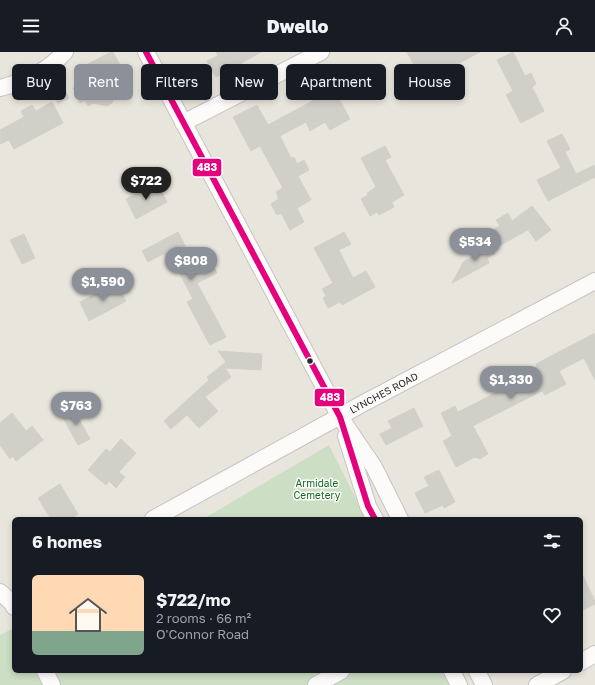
<!DOCTYPE html>
<meta charset="utf-8">
<style>
body{margin:0;font-family:"Golos Text",sans-serif;background:#242831;color:#f1f3f6;height:100vh;display:flex;flex-direction:column;font-size:15px;white-space:nowrap}
*{box-sizing:border-box;margin:0}
p{font-size:13px;color:#9ea1a6}
.icon{flex:none;width:22px;height:22px;fill:none;stroke:currentColor;stroke-width:2;stroke-linecap:round;stroke-linejoin:round}
.map{position:relative;flex:1;overflow:hidden}
.drawer{position:absolute;left:12px;top:465px;width:571px;height:156px;display:flex;flex-direction:column;background:#171b24;border-radius:6px;box-shadow:0 2px 6px #0003}
.drawer>*{flex:none}
.hud{position:absolute;left:12px;top:12px;width:571px;height:36px;display:flex;gap:8px}
.price{position:absolute;translate:-50% -34px;padding:0 9px;border-radius:14px;background:#8c9099;color:#fff;font-size:13px;line-height:26px;filter:drop-shadow(0 1px 2px #0008)}
.price::after{content:'';position:absolute;left:50%;top:24px;width:12px;height:9px;margin-left:-6px;background:inherit;clip-path:polygon(0 0,100% 0,50% 100%)}
.price.active{background:#222;color:#fff}
ul{padding:0;list-style:none}
li{display:flex;align-items:center;gap:12px;height:100px;padding:0 20px}
li+li{border-top:1px solid #363941}
li span{display:grid;place-items:center;flex:none;width:112px;height:80px;border-radius:6px;color:#555}
li>.icon{margin-inline-start:auto}
span .icon{width:48px;height:48px;fill:#fffc;stroke-width:1}
li b{font-size:17px}
h2{display:flex;justify-content:space-between;align-items:center;height:48px;padding:0 20px;font-size:17px}
.chip{padding:0 14px;border-radius:6px;background:#171b24;box-shadow:0 2px 6px #0003;font-size:14px;line-height:36px}
.chip.active{background:#8c9099;color:#fff}
header{display:flex;justify-content:space-between;align-items:center;height:52px;padding:0 20px;background:#171b24;font-size:18px;font-weight:800}
.map>svg:first-child{display:block}
.cemetery{fill:#ccdec3}
.building{fill:#d0cfc8;stroke:#d2d1c9}
.lines{fill:none;stroke-linecap:round;stroke-linejoin:round}
.minor-casing{stroke:#c5c4c3;stroke-width:18}
.minor{stroke:#fcfbfa;stroke-width:16}
.bus-1-casing{stroke:#fff;stroke-width:9}
.bus-1{stroke:#e5007d;stroke-width:6}
.bus-dot{fill:#282828;stroke:#fff;stroke-width:1.5}
.labels{text-anchor:middle;dominant-baseline:central;stroke-width:3;stroke-linejoin:round;paint-order:stroke}
.street-label{font-size:10px;fill:#282828;stroke:#fff}
.park-label{font-size:10px;fill:#136a1a;stroke:#fff}
.line-badge{stroke:#fff;stroke-width:1.5}
.badge-label{font-size:11px;text-anchor:middle;font-weight:bold;fill:#fff}
</style>
<header><svg class="icon" aria-label="menu" viewBox="0 0 24 24"><path d="M4 6h16M4 12h16M4 18h16"/></svg>Dwello<svg class="icon" aria-label="person" viewBox="0 0 24 24"><circle cx="12" cy="8" r="4"/><path d="M4 21q1-7 8-7t8 7"/></svg></header>
<div class="map">
<svg width="595" height="633" viewBox="0 0 595 633">
<rect width="100%" height="100%" fill="#e8e6dc"/>
<g class="cemetery">
<path d="M 329,393 L 366,467 L 203,467 Z"/>
<path d="M 14,576 L 14,619 L 445,619 L 452,633 L 0,633 L 0,583 Z"/>
</g>
<g class="building">
<path d="M 111,0 L 113,0 L 120,13 L 107,20 L 115,36 L 110,39 L 113,45 L 112,51 L 107,54 L 93,51 L 88,54 L 85,48 L 80,51 L 73,36 L 94,25 L 88,12 Z"/>
<path d="M 216,0 L 261,0 L 240,12 L 243,17 L 233,22 L 231,17 L 216,25 L 207,9 L 218,4 Z"/>
<path d="M 407,0 L 480,0 L 448,17 L 451,22 L 438,29 L 430,15 L 420,21 L 417,14 L 415,15 Z"/>
<path d="M 513,0 L 525,24 L 531,21 L 536,32 L 532,35 L 544,59 L 521,71 L 506,43 L 513,39 L 497,8 Z"/>
<path d="M 343,16 L 353,35 L 337,43 L 350,67 L 330,78 L 325,70 L 310,79 L 306,70 L 280,84 L 291,106 L 294,105 L 297,112 L 304,108 L 309,118 L 298,124 L 311,148 L 297,156 L 304,170 L 290,178 L 281,161 L 277,163 L 271,152 L 279,147 L 276,140 L 283,136 L 260,94 L 251,99 L 233,65 L 257,53 L 268,73 L 314,48 L 307,36 Z"/>
<path d="M 61,31 L 69,46 L 58,51 L 50,36 Z"/>
<path d="M 52,50 L 63,71 L 14,97 L 9,88 L 0,92 L 0,78 L 24,65 L 21,59 L 32,53 L 36,59 Z"/>
<path d="M 562,82 L 570,97 L 565,100 L 576,122 L 595,113 L 595,125 L 548,149 L 537,128 L 561,116 L 547,89 Z"/>
<path d="M 385,94 L 391,105 L 385,108 L 404,143 L 392,150 L 394,155 L 379,163 L 377,160 L 370,164 L 361,147 L 368,143 L 367,141 L 376,135 L 361,106 Z"/>
<path d="M 155,132 L 159,139 L 161,138 L 167,150 L 136,167 L 126,147 Z"/>
<path d="M 532,154 L 551,178 L 536,189 L 528,178 L 497,195 L 489,180 L 500,174 L 496,168 L 508,161 L 512,169 Z"/>
<path d="M 178,180 L 191,205 L 202,207 L 208,203 L 217,221 L 197,231 L 226,285 L 210,293 L 187,250 L 193,247 L 171,205 L 163,202 L 148,210 L 142,199 Z"/>
<path d="M 344,180 L 351,192 L 339,198 L 353,226 L 366,219 L 375,235 L 342,253 L 340,250 L 328,256 L 323,246 L 326,244 L 322,237 L 333,231 L 314,196 Z"/>
<path d="M 24,182 L 35,206 L 22,212 L 10,188 Z"/>
<path d="M 490,191 L 495,202 L 487,206 L 489,211 L 452,231 L 464,209 L 482,200 L 480,197 Z"/>
<path d="M 116,231 L 126,249 L 89,269 L 80,250 Z"/>
<path d="M 595,281 L 595,328 L 584,306 L 559,319 L 566,332 L 545,343 L 542,339 L 473,374 L 488,402 L 480,407 L 475,405 L 456,415 L 443,389 L 452,384 L 441,361 L 455,354 L 458,360 L 480,349 L 531,322 L 529,318 L 537,314 L 536,312 Z"/>
<path d="M 218,299 L 262,302 L 261,318 L 225,316 L 231,325 L 205,345 L 218,359 L 199,376 L 187,363 L 171,377 L 164,369 L 209,328 L 207,325 L 226,310 Z"/>
<path d="M 73,356 L 90,387 L 78,393 L 61,362 Z"/>
<path d="M 414,356 L 423,374 L 386,393 L 380,382 L 392,376 L 388,369 Z"/>
<path d="M 12,361 L 26,379 L 32,374 L 43,388 L 16,409 L 13,404 L 10,407 L 0,393 L 0,371 Z"/>
<path d="M 121,387 L 136,401 L 119,420 L 125,425 L 116,436 L 109,429 L 106,433 L 88,418 L 106,397 L 110,400 Z"/>
<path d="M 439,418 L 455,450 L 444,456 L 443,453 L 425,461 L 415,441 L 429,434 L 424,425 Z"/>
<path d="M 60,432 L 78,462 L 70,467 L 51,467 L 38,446 Z"/>
<path d="M 581,520 L 595,549 L 595,552 L 581,559 Z"/>
</g>
<g class="lines">
<g class="minor-casing">
<g id="minor">
<path d="M 146,0 L 340,365 L 374,415 L 400,467"/>
<path d="M 0,36 C 27,29 46,20 65,0"/>
<path d="M 183,71 L 321,0"/>
<path d="M 346,384 L 368,454 L 375,467"/>
<path id="s1" d="M 153,467 L 362,352 L 595,229"/>
<path d="M 0,540 L 12,551 L 14,555"/>
<path d="M 581,610 L 595,602"/>
<path d="M 45,619 L 52,633"/>
<path d="M 452,619 L 459,633"/>
<path d="M 477,619 L 484,633"/>
<path d="M 316,633 L 341,619"/>
<path d="M 537,633 L 563,619"/>
</g>
</g>
<use href="#minor" class="minor"/>
<g class="bus-1-casing">
<path id="bus-1" d="M 146,0 L 340,365 L 368,454 L 375,467"/>
</g>
<use href="#bus-1" class="bus-1"/>
</g>
<circle class="bus-dot" cx="310" cy="309" r="3.5"/>
<g class="labels">
<g class="street-label">
<text stroke="none"><textPath href="#s1" startOffset="263">LYNCHES ROAD</textPath></text>
</g>
<g class="park-label">
<text x="317" y="431">Armidale<tspan x="317" dy="12">Cemetery</tspan></text>
</g>
</g>
<g class="line-badge">
<rect x="192" y="106" width="30" height="19" rx="4" fill="#e5007d"/>
<rect x="314" y="336" width="31" height="19" rx="4" fill="#e5007d"/>
</g>
<g class="badge-label">
<text x="207" y="119">483</text>
<text x="330" y="349">483</text>
</g>
</svg>
<b class="price active" style="left:146px;top:149px">$722</b>
<b class="price" style="left:475px;top:210px">$534</b>
<b class="price" style="left:191px;top:229px">$808</b>
<b class="price" style="left:103px;top:250px">$1,590</b>
<b class="price" style="left:511px;top:348px">$1,330</b>
<b class="price" style="left:76px;top:374px">$763</b>
<div class="hud">
<a class="chip">Buy</a>
<a class="chip active">Rent</a>
<a class="chip">Filters</a>
<a class="chip">New</a>
<a class="chip">Apartment</a>
<a class="chip">House</a>
</div>
<section class="drawer">
<h2>6 homes<svg class="icon" aria-label="filters" viewBox="0 0 24 24"><path d="M4 7h16M4 17h16"/><circle cx="9" cy="7" r="2"/><circle cx="15" cy="17" r="2"/></svg></h2>
<ul>
<li><span style="background:linear-gradient(#ffd9b3 70%,#7fa58c 0)"><svg class="icon" aria-label="home" viewBox="0 0 24 24"><path d="M3 11l9-7 9 7M6 9v11h12V9"/></svg></span><div><b>$722/mo</b><p>2 rooms · 66 m²</p><p>O'Connor Road</p></div><svg class="icon" aria-label="heart" viewBox="0 0 24 24"><path d="M12 20l-8-8c-3-5 5-10 8-4 3-6 11-1 8 4z"/></svg></li>
</ul>
</section>
</div>
